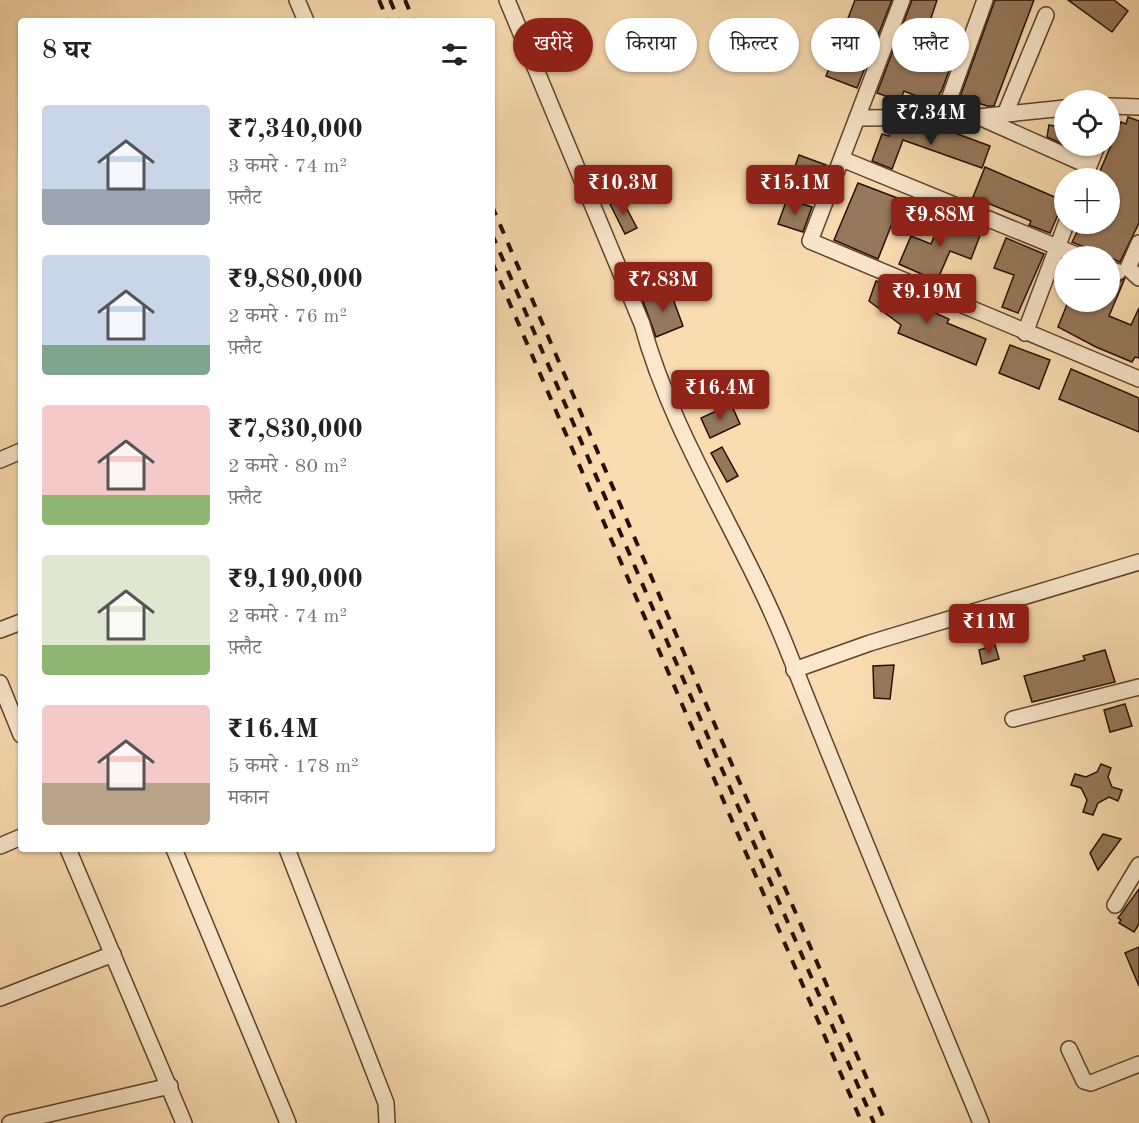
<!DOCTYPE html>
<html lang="hi">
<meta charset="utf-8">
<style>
body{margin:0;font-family:"Old Standard TT","Noto Serif Devanagari",serif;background:#f2f2f2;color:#222;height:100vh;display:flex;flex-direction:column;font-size:22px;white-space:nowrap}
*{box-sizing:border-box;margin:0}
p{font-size:20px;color:#767676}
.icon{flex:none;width:33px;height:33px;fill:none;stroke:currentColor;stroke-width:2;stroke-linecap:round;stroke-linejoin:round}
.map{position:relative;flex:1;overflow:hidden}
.sheet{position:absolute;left:18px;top:18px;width:477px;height:834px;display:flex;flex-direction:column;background:#fff;border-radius:6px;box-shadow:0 2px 4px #0004}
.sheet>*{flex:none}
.banner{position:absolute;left:513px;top:18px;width:536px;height:54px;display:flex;gap:12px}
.buttons{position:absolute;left:1054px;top:90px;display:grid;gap:12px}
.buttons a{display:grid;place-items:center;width:66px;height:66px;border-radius:50%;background:#fff;box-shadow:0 2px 4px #0004;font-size:30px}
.price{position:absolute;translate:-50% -51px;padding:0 14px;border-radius:6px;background:#8f2418;color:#fff;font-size:20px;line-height:39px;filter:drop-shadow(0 2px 3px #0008)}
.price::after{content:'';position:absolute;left:50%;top:36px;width:18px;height:14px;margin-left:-9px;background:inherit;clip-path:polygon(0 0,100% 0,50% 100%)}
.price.selected{background:#222;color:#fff}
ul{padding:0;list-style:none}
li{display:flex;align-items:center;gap:18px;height:150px;padding:0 24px}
li span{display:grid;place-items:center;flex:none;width:168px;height:120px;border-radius:6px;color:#555}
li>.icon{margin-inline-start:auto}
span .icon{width:72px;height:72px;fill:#fffc;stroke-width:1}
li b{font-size:26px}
h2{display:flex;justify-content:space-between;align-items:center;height:72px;padding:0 24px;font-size:26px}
.pill{padding:0 21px;border-radius:27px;background:#fff;box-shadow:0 2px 4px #0004;font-size:21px;line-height:54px}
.pill.selected{background:#8f2418;color:#fff}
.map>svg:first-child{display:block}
.building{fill:#96795c;stroke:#2a0d01;stroke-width:1.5}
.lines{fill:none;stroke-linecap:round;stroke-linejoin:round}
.minor-casing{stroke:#5e412d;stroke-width:18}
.minor{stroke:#fbe8cc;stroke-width:15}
.rail{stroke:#2a0d01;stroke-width:4;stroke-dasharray:10 10;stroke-linecap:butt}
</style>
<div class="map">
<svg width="1139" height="1123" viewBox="0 0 1139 1123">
<rect width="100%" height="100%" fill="#f9dcb0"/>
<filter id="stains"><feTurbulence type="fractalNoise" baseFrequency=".00333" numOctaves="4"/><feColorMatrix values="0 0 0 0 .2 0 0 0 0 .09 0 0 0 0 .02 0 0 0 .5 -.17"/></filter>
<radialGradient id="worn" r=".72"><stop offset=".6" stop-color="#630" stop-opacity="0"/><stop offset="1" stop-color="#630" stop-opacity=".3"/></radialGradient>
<g class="building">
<path d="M 855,0 L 892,0 L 857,88 L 826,76 Z"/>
<path d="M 912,0 L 937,0 L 931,18 L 963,31 L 942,90 L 934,103 L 904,91 L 900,101 L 877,93 Z"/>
<path d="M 995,0 L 1034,0 L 994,106 L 987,106 L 960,97 Z"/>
<path d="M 1068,0 L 1114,0 L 1128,11 L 1112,32 Z"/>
<path d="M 1128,117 L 1139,121 L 1139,223 L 1120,262 L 1072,242 L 1081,224 L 1110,224 L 1110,178 L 1097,178 L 1121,122 L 1126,124 Z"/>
<path d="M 1049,125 L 1065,128 L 1065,145 L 1047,137 Z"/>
<path d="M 892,127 L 910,130 L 920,127 L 934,132 L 936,129 L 943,131 L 944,129 L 990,146 L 982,168 L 903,140 L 892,169 L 872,161 L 882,134 L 889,136 Z"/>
<path d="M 799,155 L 826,165 L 818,185 L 792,175 Z"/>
<path d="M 985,167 L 1064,201 L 1050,233 L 1029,225 L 1031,221 L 973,197 Z"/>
<path d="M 858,183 L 921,207 L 910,234 L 891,226 L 878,259 L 834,240 Z"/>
<path d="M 621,198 L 637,228 L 625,234 L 610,204 Z"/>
<path d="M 787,199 L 812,207 L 803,232 L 778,224 Z"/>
<path d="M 943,215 L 981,233 L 971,259 L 950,251 L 937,281 L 899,264 L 911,236 L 931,244 Z"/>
<path d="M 1006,238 L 1044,254 L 1018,313 L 1002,307 L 1014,275 L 994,268 Z"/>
<path d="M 1125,278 L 1109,316 L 1131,325 L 1139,308 L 1139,358 L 1135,357 L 1132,362 L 1096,347 L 1058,327 L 1068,302 L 1110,302 L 1110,279 L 1119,282 Z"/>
<path d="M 876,281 L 897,288 L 895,295 L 949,319 L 947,323 L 986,339 L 976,365 L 898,333 L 901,325 L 869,301 Z"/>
<path d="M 669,288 L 683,326 L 656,337 L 643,301 Z"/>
<path d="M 1010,345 L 1050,360 L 1039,389 L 999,373 Z"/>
<path d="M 1071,369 L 1139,398 L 1139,432 L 1059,399 Z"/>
<path d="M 731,404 L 740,424 L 710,438 L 701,418 Z"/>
<path d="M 722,447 L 738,476 L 727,482 L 711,453 Z"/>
<path d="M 995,645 L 999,659 L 982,664 L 979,650 Z"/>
<path d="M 1105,650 L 1115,682 L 1032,702 L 1024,676 L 1085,660 L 1083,656 Z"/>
<path d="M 894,665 L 890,699 L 874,698 L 873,666 Z"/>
<path d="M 1125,704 L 1132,726 L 1110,732 L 1104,710 Z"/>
<path d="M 1101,764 L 1111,768 L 1108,777 L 1112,787 L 1122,790 L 1118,801 L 1109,797 L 1098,803 L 1093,815 L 1083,812 L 1087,800 L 1081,788 L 1071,785 L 1075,774 L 1086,777 L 1097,772 Z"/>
<path d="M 1103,834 L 1121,839 L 1098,870 L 1090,853 Z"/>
<path d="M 1139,889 L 1139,924 L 1134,932 L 1119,923 L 1121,920 L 1118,918 Z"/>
<path d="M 1139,947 L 1139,986 L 1125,953 Z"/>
</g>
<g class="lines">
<g class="minor-casing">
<g id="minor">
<path d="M 297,0 L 306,21"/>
<path d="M 507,0 L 642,324 C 673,438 742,536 786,646 C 849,805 915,964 981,1123"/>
<path d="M 902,0 L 810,241 L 1139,379"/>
<path d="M 1110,106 L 1139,107"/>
<path d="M 1005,114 L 1046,15"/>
<path d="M 943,116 L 985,0"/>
<path d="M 979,117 L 1089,166"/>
<path d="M 857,118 L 978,117 L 1065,108"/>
<path d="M 842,159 L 1079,256"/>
<path d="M 1084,178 L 1097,146"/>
<path d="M 1139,243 L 1128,268 L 1139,278"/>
<path d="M 1110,269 L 1118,272"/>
<path d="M 1025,333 L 1066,224"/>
<path d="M 0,460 L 21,451"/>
<path d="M 0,630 L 21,622"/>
<path d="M 794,670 L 870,643 L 1139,562"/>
<path d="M 0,683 L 21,735"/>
<path d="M 1013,719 L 1139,687"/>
<path d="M 0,846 L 21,837"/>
<path d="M 68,849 L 184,1123"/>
<path d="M 174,849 L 288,1123"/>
<path d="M 287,849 L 386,1103 L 387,1123"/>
<path d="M 1115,905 L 1139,865"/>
<path d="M 0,998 L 113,954"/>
<path d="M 1069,1049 L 1084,1081 L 1091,1083 L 1139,1064"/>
<path d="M 10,1123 L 170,1086"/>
</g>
</g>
<use href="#minor" class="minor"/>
<g class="rail">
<path d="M 379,0 L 388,21"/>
<path d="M 390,0 L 399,21"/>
<path d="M 405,0 L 414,21"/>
<path d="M 492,206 L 886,1123"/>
<path d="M 492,234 L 874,1123"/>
<path d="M 492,262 L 862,1123"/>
</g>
</g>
<rect width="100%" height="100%" filter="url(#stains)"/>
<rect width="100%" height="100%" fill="url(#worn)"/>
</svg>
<div class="buttons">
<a><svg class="icon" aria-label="locate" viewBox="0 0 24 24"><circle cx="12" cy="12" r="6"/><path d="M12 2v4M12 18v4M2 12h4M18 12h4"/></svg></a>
<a>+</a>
<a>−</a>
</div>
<b class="price selected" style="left:931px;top:146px">₹7.34M</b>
<b class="price" style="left:623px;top:216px">₹10.3M</b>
<b class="price" style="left:795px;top:216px">₹15.1M</b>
<b class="price" style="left:940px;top:248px">₹9.88M</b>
<b class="price" style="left:663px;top:313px">₹7.83M</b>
<b class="price" style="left:927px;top:325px">₹9.19M</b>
<b class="price" style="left:720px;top:421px">₹16.4M</b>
<b class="price" style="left:989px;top:655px">₹11M</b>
<div class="banner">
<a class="pill selected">खरीदें</a>
<a class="pill">किराया</a>
<a class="pill">फ़िल्टर</a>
<a class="pill">नया</a>
<a class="pill">फ़्लैट</a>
</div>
<section class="sheet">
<h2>8 घर<svg class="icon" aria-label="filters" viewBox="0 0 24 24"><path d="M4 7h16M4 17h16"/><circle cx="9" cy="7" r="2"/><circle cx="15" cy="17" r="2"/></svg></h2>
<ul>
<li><span style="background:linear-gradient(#c9d6e8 70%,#9aa5b1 0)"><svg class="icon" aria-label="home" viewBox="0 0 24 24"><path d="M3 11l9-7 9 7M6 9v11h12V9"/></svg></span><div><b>₹7,340,000</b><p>3 कमरे · 74 m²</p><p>फ़्लैट</p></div></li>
<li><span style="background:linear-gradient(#c9d6e8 75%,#7fa58c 0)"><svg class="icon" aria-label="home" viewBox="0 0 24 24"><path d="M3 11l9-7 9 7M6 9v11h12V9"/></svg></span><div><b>₹9,880,000</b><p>2 कमरे · 76 m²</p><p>फ़्लैट</p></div></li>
<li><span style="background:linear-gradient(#f6c9c9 75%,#8fb573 0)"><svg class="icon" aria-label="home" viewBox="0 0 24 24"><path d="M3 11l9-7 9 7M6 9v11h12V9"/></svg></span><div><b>₹7,830,000</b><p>2 कमरे · 80 m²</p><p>फ़्लैट</p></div></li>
<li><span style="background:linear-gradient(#dfe7d0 75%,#8fb573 0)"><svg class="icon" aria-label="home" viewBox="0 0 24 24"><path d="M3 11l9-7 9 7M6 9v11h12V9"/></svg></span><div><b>₹9,190,000</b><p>2 कमरे · 74 m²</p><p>फ़्लैट</p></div></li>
<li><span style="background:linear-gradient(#f6c9c9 65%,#b9a48a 0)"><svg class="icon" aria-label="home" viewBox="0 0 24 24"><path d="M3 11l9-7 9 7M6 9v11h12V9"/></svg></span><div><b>₹16.4M</b><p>5 कमरे · 178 m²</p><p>मकान</p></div></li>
</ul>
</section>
</div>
